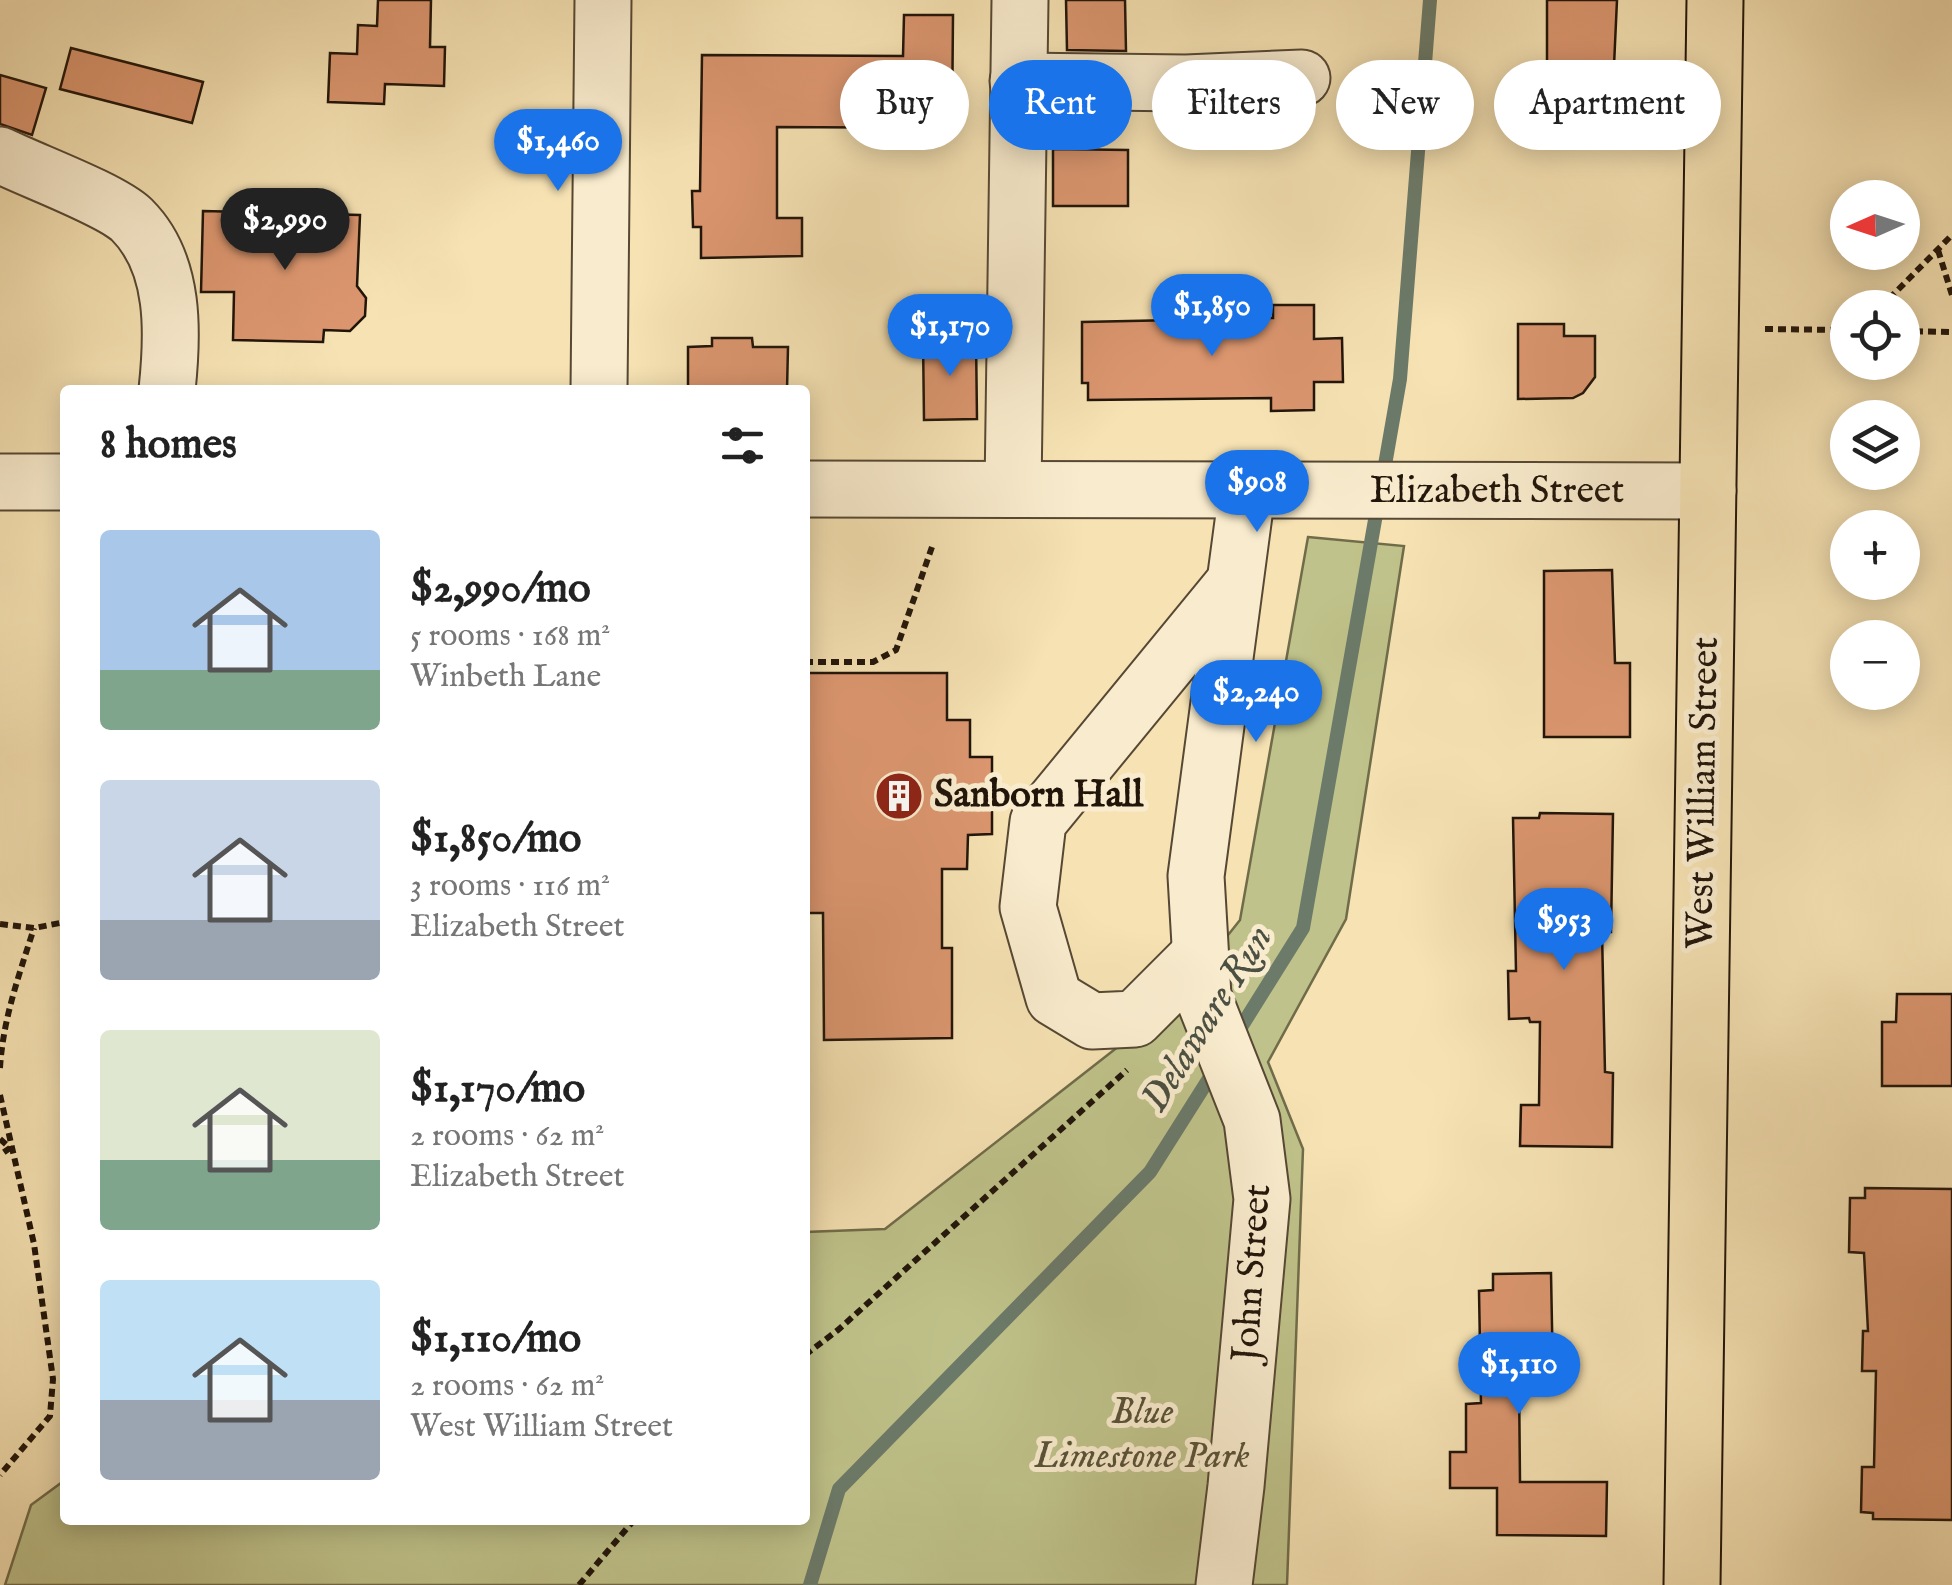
<!DOCTYPE html>
<meta charset="utf-8">
<style>
body{margin:0;font-family:"IM FELL English",serif;background:#f2f2f2;color:#222;height:100vh;display:flex;flex-direction:column;font-size:38px;white-space:nowrap}
*{box-sizing:border-box;margin:0}
p{font-size:32px;color:#767676}
.icon{flex:none;width:55px;height:55px;fill:none;stroke:currentColor;stroke-width:2;stroke-linecap:round;stroke-linejoin:round}
.map{position:relative;flex:1;overflow:hidden}
.drawer{position:absolute;left:60px;top:385px;width:750px;height:1140px;display:flex;flex-direction:column;background:#fff;border-radius:10px;box-shadow:0 5px 25px #0003}
.drawer>*{flex:none}
.banner{position:absolute;left:840px;top:60px;width:950px;height:90px;display:flex;gap:20px}
.needle{width:65px;rotate:267deg}
.controls{position:absolute;left:1830px;top:180px;display:grid;gap:20px}
.controls a{display:grid;place-items:center;width:90px;height:90px;border-radius:50%;background:#fff;box-shadow:0 5px 25px #0003;font-size:50px}
.price{position:absolute;translate:-50% -85px;padding:0 22px;border-radius:35px;background:#1a73e8;color:#fff;font-size:32px;line-height:65px;filter:drop-shadow(0 2px 5px #0008)}
.price::after{content:'';position:absolute;left:50%;top:60px;width:30px;height:22px;margin-left:-15px;background:inherit;clip-path:polygon(0 0,100% 0,50% 100%)}
.price.on{background:#222;color:#fff}
ul{padding:0;list-style:none}
li{display:flex;align-items:center;gap:30px;height:250px;padding:0 40px}
li span{display:grid;place-items:center;flex:none;width:280px;height:200px;border-radius:10px;color:#555}
li>.icon{margin-inline-start:auto}
span .icon{width:120px;height:120px;fill:#fffc;stroke-width:1}
li b{font-size:42px}
h2{display:flex;justify-content:space-between;align-items:center;height:120px;padding:0 40px;font-size:42px}
.pill{padding:0 35px;border-radius:45px;background:#fff;box-shadow:0 5px 25px #0003;font-size:35px;line-height:90px}
.pill.on{background:#1a73e8;color:#fff}
.map>svg:first-child{display:block}
.green{fill:#bfc28a;stroke:#706c4a;stroke-width:2.5}
.lines{fill:none;stroke-linecap:round;stroke-linejoin:round}
.stream{stroke:#6b7a69;stroke-width:14}
.building{fill:#db966f;stroke:#21150a;stroke-width:2.5}
.minor-casing{stroke:#564834;stroke-width:59}
.highway-casing{stroke:#21150a;stroke-width:59}
.path{stroke:#21150a;stroke-width:6;stroke-dasharray:8 5;stroke-linecap:butt}
.minor{stroke:#f9ecce;stroke-width:55}
.highway{stroke:#f6e2b3;stroke-width:55}
.labels{text-anchor:middle;dominant-baseline:central;stroke-width:10;stroke-linejoin:round;paint-order:stroke}
.street-label{font-size:38px;fill:#21150a;stroke:#f9ecce}
.poi-label{font-size:38px;font-weight:bold;fill:#21150a;stroke:#f9ecce;text-anchor:start}
.park-label{font-size:38px;font-style:italic;fill:#585237;stroke:#f9ecce}
.water-label{font-size:40px;font-style:italic;fill:#4c5042;stroke:#f9ecce}
</style>
<div class="map">
<svg width="1952" height="1585" viewBox="0 0 1952 1585">
<rect width="100%" height="100%" fill="#f6e2b3"/>
<filter id="stains"><feTurbulence type="fractalNoise" baseFrequency=".002" numOctaves="4"/><feColorMatrix values="0 0 0 0 .2 0 0 0 0 .09 0 0 0 0 .02 0 0 0 .5 -.17"/></filter>
<radialGradient id="worn" r=".72"><stop offset=".6" stop-color="#630" stop-opacity="0"/><stop offset="1" stop-color="#630" stop-opacity=".3"/></radialGradient>
<path class="green" d="M 1308,537 L 1404,546 L 1346,919 L 1268,1062 L 1303,1149 L 1287,1585 L 5,1585 L 31,1505 L 65,1480 L 65,1520 L 805,1520 L 805,1232 L 885,1229 L 1174,1003 L 1240,920 Z"/>
<g class="lines">
<g class="stream">
<path d="M 1382,482 L 1400,379 L 1430,0"/>
<path d="M 1233,1040 L 1303,928 L 1378,503"/>
<path d="M 810,1585 L 839,1489 L 1150,1172 L 1217,1066"/>
</g>
</g>
<g class="building">
<path d="M 378,0 L 431,0 L 430,47 L 445,47 L 444,86 L 385,84 L 384,104 L 328,102 L 330,53 L 357,54 L 358,25 L 377,26 Z"/>
<path d="M 1066,0 L 1125,0 L 1126,51 L 1067,50 Z"/>
<path d="M 1547,0 L 1617,0 L 1614,66 L 1619,66 L 1619,88 L 1624,88 L 1624,131 L 1547,131 Z"/>
<path d="M 904,15 L 953,15 L 952,128 L 777,127 L 777,218 L 802,218 L 802,256 L 701,258 L 701,227 L 693,227 L 692,191 L 700,191 L 702,55 L 903,56 Z"/>
<path d="M 71,48 L 203,82 L 192,123 L 60,89 Z"/>
<path d="M 0,75 L 46,88 L 32,135 L 0,124 Z"/>
<path d="M 1053,149 L 1128,150 L 1128,206 L 1053,206 Z"/>
<path d="M 203,211 L 360,215 L 357,286 L 366,298 L 365,316 L 350,331 L 324,330 L 323,342 L 233,340 L 234,292 L 201,292 Z"/>
<path d="M 1273,305 L 1314,305 L 1314,339 L 1342,338 L 1343,382 L 1314,382 L 1314,410 L 1271,411 L 1271,398 L 1088,400 L 1088,383 L 1082,383 L 1082,322 L 1273,318 Z"/>
<path d="M 1518,324 L 1564,324 L 1564,336 L 1595,336 L 1595,377 L 1583,393 L 1573,398 L 1518,399 Z"/>
<path d="M 712,338 L 752,338 L 753,347 L 788,347 L 787,390 L 688,390 L 688,347 L 712,346 Z"/>
<path d="M 923,339 L 976,339 L 977,419 L 924,420 Z"/>
<path d="M 1612,570 L 1615,663 L 1630,663 L 1630,737 L 1544,737 L 1544,571 Z"/>
<path d="M 805,673 L 947,673 L 947,720 L 970,720 L 970,757 L 992,757 L 992,834 L 968,835 L 967,869 L 942,869 L 942,948 L 952,948 L 952,1038 L 824,1040 L 823,913 L 805,913 Z"/>
<path d="M 1540,813 L 1613,814 L 1611,932 L 1602,932 L 1605,1072 L 1613,1073 L 1612,1147 L 1520,1146 L 1521,1105 L 1539,1105 L 1540,1022 L 1530,1022 L 1529,1018 L 1509,1019 L 1508,971 L 1516,971 L 1513,818 L 1539,818 Z"/>
<path d="M 1897,994 L 1952,994 L 1952,1086 L 1882,1086 L 1882,1022 L 1896,1022 Z"/>
<path d="M 1865,1188 L 1952,1189 L 1952,1520 L 1873,1519 L 1873,1513 L 1861,1512 L 1862,1467 L 1874,1467 L 1876,1371 L 1862,1371 L 1863,1331 L 1868,1331 L 1864,1253 L 1849,1252 L 1850,1198 L 1865,1198 Z"/>
<path d="M 1551,1273 L 1553,1377 L 1519,1379 L 1520,1482 L 1607,1482 L 1606,1536 L 1497,1535 L 1497,1488 L 1450,1488 L 1450,1452 L 1466,1452 L 1466,1404 L 1481,1403 L 1479,1291 L 1493,1290 L 1493,1274 Z"/>
</g>
<g class="lines">
<g class="minor-casing">
<g id="minor">
<path d="M 1018,81 L 1186,83 L 1302,78"/>
<path d="M 0,155 C 32,171 110,199 132,220 C 176,264 173,334 167,390"/>
<path d="M 599,390 L 603,0"/>
<path d="M 0,482 L 65,482"/>
<path d="M 805,489 L 1708,491"/>
<path d="M 1013,489 L 1020,0"/>
<path d="M 1199,955 L 1135,1019 L 1092,1021 L 1054,998 L 1028,907 L 1038,822 L 1234,583"/>
<path d="M 1224,1585 L 1236,1486 L 1262,1199 L 1252,1120 L 1203,996 L 1196,876 L 1247,492"/>
</g>
</g>
<g class="highway-casing">
<path id="highway" d="M 1692,1585 L 1715,0"/>
</g>
<g class="path">
<path d="M 1938,250 L 1952,295"/>
<path d="M 1880,308 L 1952,235"/>
<path d="M 1765,329 L 1848,330"/>
<path d="M 1902,331 L 1952,332"/>
<path d="M 805,662 L 873,662 L 896,650 L 932,547"/>
<path d="M 0,924 L 34,928 L 65,922"/>
<path d="M 0,1068 C 3,1019 19,975 34,928"/>
<path d="M 0,1095 L 34,1244 L 53,1379 L 50,1416 L 0,1475"/>
<path d="M 0,1139 L 10,1148 L 0,1155"/>
<path d="M 805,1355 L 838,1330 L 1127,1070"/>
<path d="M 579,1585 L 634,1520"/>
</g>
<use href="#minor" class="minor"/>
<use href="#highway" class="highway"/>
</g>
<defs>
<g id="building-disc" transform="scale(2.5)"><circle r="9.5" fill="#8f2418" stroke="#f9ecce"/><path d="M-4-6H4V6H1V3H-1V6H-4ZM-2.5-4.3h1.7v1.8h-1.7ZM.8-4.3h1.7v1.8H.8ZM-2.5-1h1.7V.8h-1.7ZM.8-1h1.7V.8H.8Z" fill="#fff"/></g>
</defs>
<g fill-rule="evenodd">
<use href="#building-disc" x="899" y="796"/>
</g>
<g class="labels">
<g class="street-label">
<text x="1497" y="492">Elizabeth Street</text>
<text transform="translate(1704 793) rotate(-89)">West William Street</text>
<text transform="translate(1253 1273) rotate(-86)">John Street</text>
</g>
<g class="poi-label">
<text x="934" y="796">Sanborn Hall</text>
</g>
<g class="park-label">
<text x="1142" y="1413">Blue<tspan x="1142" dy="44">Limestone Park</tspan></text>
</g>
<g class="water-label">
<text transform="translate(1208 1019) rotate(-58)">Delaware Run</text>
</g>
</g>
<rect width="100%" height="100%" filter="url(#stains)"/>
<rect width="100%" height="100%" fill="url(#worn)"/>
</svg>
<div class="controls">
<a><svg class="needle" viewBox="-14 -14 28 28"><path d="M0-13l5 13h-10z" fill="#e53935"/><path d="M0 13l5-13h-10z" fill="#767676"/></svg></a>
<a><svg class="icon" aria-label="locate" viewBox="0 0 24 24"><circle cx="12" cy="12" r="6"/><path d="M12 2v4M12 18v4M2 12h4M18 12h4"/></svg></a>
<a><svg class="icon" aria-label="layers" viewBox="0 0 24 24"><path d="M12 4l9 5-9 5-9-5zM3 14l9 5 9-5"/></svg></a>
<a>+</a>
<a>−</a>
</div>
<b class="price" style="left:558px;top:194px">$1,460</b>
<b class="price on" style="left:285px;top:273px">$2,990</b>
<b class="price" style="left:1212px;top:359px">$1,850</b>
<b class="price" style="left:950px;top:379px">$1,170</b>
<b class="price" style="left:1257px;top:535px">$908</b>
<b class="price" style="left:1256px;top:745px">$2,240</b>
<b class="price" style="left:1564px;top:973px">$953</b>
<b class="price" style="left:1519px;top:1417px">$1,110</b>
<div class="banner">
<a class="pill">Buy</a>
<a class="pill on">Rent</a>
<a class="pill">Filters</a>
<a class="pill">New</a>
<a class="pill">Apartment</a>
</div>
<section class="drawer">
<h2>8 homes<svg class="icon" aria-label="filters" viewBox="0 0 24 24"><path d="M4 7h16M4 17h16"/><circle cx="9" cy="7" r="2"/><circle cx="15" cy="17" r="2"/></svg></h2>
<ul>
<li><span style="background:linear-gradient(#a9c7e8 70%,#7fa58c 0)"><svg class="icon" aria-label="home" viewBox="0 0 24 24"><path d="M3 11l9-7 9 7M6 9v11h12V9"/></svg></span><div><b>$2,990/mo</b><p>5 rooms · 168 m²</p><p>Winbeth Lane</p></div></li>
<li><span style="background:linear-gradient(#c9d6e8 70%,#9aa5b1 0)"><svg class="icon" aria-label="home" viewBox="0 0 24 24"><path d="M3 11l9-7 9 7M6 9v11h12V9"/></svg></span><div><b>$1,850/mo</b><p>3 rooms · 116 m²</p><p>Elizabeth Street</p></div></li>
<li><span style="background:linear-gradient(#dfe7d0 65%,#7fa58c 0)"><svg class="icon" aria-label="home" viewBox="0 0 24 24"><path d="M3 11l9-7 9 7M6 9v11h12V9"/></svg></span><div><b>$1,170/mo</b><p>2 rooms · 62 m²</p><p>Elizabeth Street</p></div></li>
<li><span style="background:linear-gradient(#bfe0f5 60%,#9aa5b1 0)"><svg class="icon" aria-label="home" viewBox="0 0 24 24"><path d="M3 11l9-7 9 7M6 9v11h12V9"/></svg></span><div><b>$1,110/mo</b><p>2 rooms · 62 m²</p><p>West William Street</p></div></li>
</ul>
</section>
</div>
